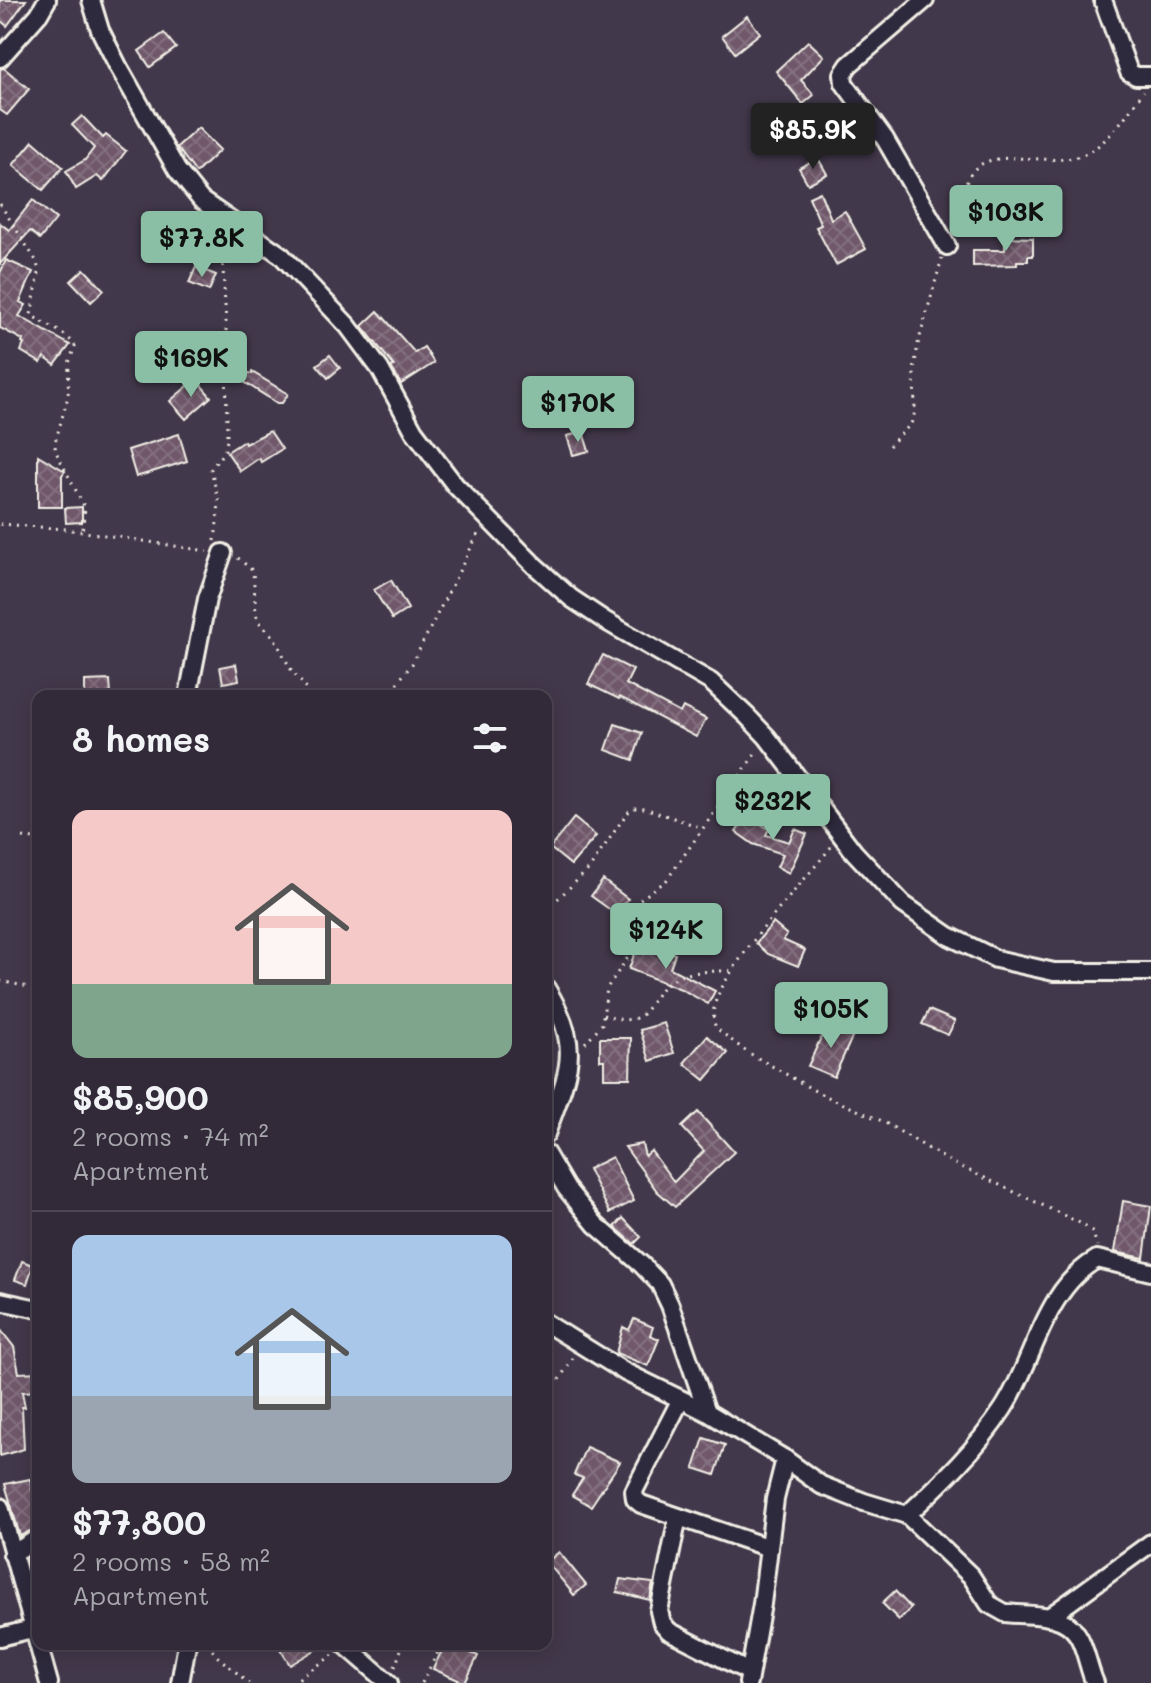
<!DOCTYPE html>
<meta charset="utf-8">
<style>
body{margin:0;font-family:Mali,sans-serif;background:#3d3643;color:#f1f3f6;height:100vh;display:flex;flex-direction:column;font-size:30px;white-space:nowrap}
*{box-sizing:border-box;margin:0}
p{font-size:26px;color:#a8a7ae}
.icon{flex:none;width:44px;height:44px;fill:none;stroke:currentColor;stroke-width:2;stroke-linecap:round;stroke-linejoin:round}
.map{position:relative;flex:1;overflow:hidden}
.drawer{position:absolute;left:32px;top:690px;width:520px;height:960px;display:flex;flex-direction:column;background:#322a38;border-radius:16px;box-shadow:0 4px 20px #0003,0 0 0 2px #4d4653}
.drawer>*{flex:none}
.price{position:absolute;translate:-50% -68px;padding:0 18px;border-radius:8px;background:#8abfa5;color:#111;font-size:26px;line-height:52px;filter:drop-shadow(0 2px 4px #0008)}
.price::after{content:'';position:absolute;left:50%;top:48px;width:24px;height:18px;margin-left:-12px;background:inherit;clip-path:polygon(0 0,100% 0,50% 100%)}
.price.on{background:#222;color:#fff}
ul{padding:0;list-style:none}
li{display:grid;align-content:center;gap:16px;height:424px;padding:0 40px}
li+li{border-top:2px solid #4d4653}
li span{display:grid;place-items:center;height:248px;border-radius:16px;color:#555}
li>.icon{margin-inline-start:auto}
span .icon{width:144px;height:144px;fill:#fffc;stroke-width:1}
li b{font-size:34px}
h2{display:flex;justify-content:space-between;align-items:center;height:96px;padding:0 40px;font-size:34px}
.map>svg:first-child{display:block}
.building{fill:url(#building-cross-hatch);stroke:#f4f1e8;stroke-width:2}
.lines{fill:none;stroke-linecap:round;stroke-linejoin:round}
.minor-casing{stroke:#f4f1e8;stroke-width:22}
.path{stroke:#f4f1e8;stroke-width:3;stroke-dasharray:2 6;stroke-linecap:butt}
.minor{stroke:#2f2a3d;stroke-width:16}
</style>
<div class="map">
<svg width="1151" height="1683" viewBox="0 0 1151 1683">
<defs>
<pattern id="building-cross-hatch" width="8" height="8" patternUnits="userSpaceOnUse" patternTransform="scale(2)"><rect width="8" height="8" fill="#6f586b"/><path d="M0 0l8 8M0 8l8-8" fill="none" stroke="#847080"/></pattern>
</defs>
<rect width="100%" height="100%" fill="#42384b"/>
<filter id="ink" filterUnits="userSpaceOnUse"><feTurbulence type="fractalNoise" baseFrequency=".0125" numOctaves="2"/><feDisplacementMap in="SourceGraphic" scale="16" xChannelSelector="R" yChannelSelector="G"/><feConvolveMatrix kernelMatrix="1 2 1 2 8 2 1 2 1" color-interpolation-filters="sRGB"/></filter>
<g filter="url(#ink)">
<g class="building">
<path d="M 0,0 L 26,0 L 7,26 L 0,20 Z"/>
<path d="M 747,16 L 760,33 L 735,53 L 722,36 Z"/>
<path d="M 164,33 L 176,48 L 150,67 L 139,51 Z"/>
<path d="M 808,41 L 824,56 L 801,80 L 814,95 L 803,104 L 776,71 Z"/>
<path d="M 4,68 L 29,89 L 7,115 L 0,110 L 0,69 Z"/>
<path d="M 82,116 L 103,138 L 106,135 L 126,151 L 103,181 L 97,176 L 76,189 L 66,171 L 85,160 L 94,148 L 72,125 Z"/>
<path d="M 198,128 L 220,150 L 196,173 L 177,147 Z"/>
<path d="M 33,141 L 63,167 L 43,190 L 13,165 Z"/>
<path d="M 818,158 L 827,174 L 808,184 L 799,168 Z"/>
<path d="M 820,192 L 831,219 L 845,211 L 866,249 L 836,265 L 816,227 L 821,225 L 809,197 Z"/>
<path d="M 33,200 L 56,219 L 40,239 L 30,231 L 0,264 L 0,223 L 9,230 Z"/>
<path d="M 1005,237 L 1033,238 L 1033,256 L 1028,256 L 1028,261 L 1017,261 L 1017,265 L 973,266 L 973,250 L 1005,250 Z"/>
<path d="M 6,260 L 33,272 L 20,302 L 26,305 L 19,316 L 70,345 L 55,365 L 44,357 L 41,363 L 21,351 L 24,344 L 22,343 L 23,340 L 0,328 L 0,273 Z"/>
<path d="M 196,267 L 216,275 L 209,291 L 189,283 Z"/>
<path d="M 84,269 L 104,290 L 91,302 L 71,281 Z"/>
<path d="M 378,311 L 415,353 L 424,347 L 434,363 L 401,384 L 391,367 L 394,366 L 362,326 Z"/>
<path d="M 330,355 L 340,368 L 328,378 L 317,365 Z"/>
<path d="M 227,366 L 252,374 L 252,372 L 288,394 L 282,403 L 277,403 L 225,370 Z"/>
<path d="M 196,379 L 211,397 L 186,419 L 170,401 Z"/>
<path d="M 270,431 L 282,449 L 261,462 L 259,458 L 240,471 L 227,452 L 244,441 L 245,444 Z"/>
<path d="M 583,432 L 589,451 L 573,455 L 567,436 Z"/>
<path d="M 179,434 L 187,461 L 136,477 L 128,450 Z"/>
<path d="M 38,455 L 65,471 L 62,475 L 62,507 L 38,507 Z"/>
<path d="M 82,507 L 82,522 L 66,523 L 65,508 Z"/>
<path d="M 391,580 L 408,609 L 392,619 L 374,590 Z"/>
<path d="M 603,655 L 633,670 L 626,684 L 680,713 L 683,707 L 706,719 L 696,737 L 620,697 L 619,699 L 588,684 Z"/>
<path d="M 236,664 L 239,680 L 223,683 L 220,667 Z"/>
<path d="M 110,680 L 111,696 L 85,696 L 85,681 Z"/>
<path d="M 615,724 L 642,733 L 633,760 L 606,750 Z"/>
<path d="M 748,815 L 769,829 L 766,835 L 789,842 L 795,829 L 807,834 L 789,873 L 777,867 L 783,854 L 753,844 L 736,832 Z"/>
<path d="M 574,818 L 596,836 L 571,865 L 550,848 Z"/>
<path d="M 603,880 L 628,899 L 616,914 L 591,896 Z"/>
<path d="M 773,923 L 787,935 L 783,940 L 805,950 L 798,966 L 768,954 L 756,943 Z"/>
<path d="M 639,941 L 675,954 L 670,968 L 715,991 L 708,1004 L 681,989 L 629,969 Z"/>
<path d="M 929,1010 L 955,1021 L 948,1035 L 922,1024 Z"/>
<path d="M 828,1022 L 854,1033 L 834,1077 L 808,1066 Z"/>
<path d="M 664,1023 L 674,1053 L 650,1061 L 640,1030 Z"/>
<path d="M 707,1036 L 728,1053 L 705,1080 L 684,1063 Z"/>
<path d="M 600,1038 L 631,1038 L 630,1078 L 604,1078 L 604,1060 L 600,1060 Z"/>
<path d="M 698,1112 L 734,1152 L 675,1207 L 657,1191 L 625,1147 L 642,1144 L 645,1156 L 651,1151 L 674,1182 L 704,1151 L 682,1127 Z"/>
<path d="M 612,1157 L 634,1201 L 610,1213 L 588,1169 Z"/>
<path d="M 1123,1201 L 1151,1206 L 1144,1258 L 1115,1252 Z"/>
<path d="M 623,1218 L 641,1237 L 634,1244 L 615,1227 Z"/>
<path d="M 22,1261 L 33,1265 L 27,1284 L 15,1280 Z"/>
<path d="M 634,1319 L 653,1327 L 650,1335 L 659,1339 L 648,1366 L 616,1353 L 623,1327 L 629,1330 Z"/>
<path d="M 0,1329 L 14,1347 L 19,1373 L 38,1372 L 38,1391 L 22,1392 L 25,1407 L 22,1407 L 24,1449 L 0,1456 Z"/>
<path d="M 704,1438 L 725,1445 L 715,1475 L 694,1468 Z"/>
<path d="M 586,1447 L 620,1462 L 591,1506 L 572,1495 L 583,1478 L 574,1475 Z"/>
<path d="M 30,1479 L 36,1510 L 38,1509 L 38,1527 L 20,1536 L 5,1484 Z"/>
<path d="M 38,1551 L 35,1553 L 38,1566 L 36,1596 L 26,1558 Z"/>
<path d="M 559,1552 L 586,1585 L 574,1595 L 547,1562 Z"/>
<path d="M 620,1579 L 653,1583 L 650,1600 L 617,1592 Z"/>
<path d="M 895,1591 L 911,1608 L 899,1620 L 882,1603 Z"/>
<path d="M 277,1644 L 325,1644 L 290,1665 Z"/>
<path d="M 445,1644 L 452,1644 L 478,1656 L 465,1683 L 433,1669 Z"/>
</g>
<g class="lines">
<g class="minor-casing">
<g id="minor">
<path d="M 91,0 L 100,30 L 118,66 L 177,170 L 201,200 L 281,255 L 348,326 L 380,369 L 414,431 L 455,485 L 534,565 L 571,598 L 604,620 L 711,682 L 747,716 L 767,737 L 854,852 L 903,904 L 949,936 L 996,959 L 1054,972 L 1151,972"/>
<path d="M 925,0 L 849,65 L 843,74 L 844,83 L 885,139 L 947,246"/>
<path d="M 1103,0 L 1129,72 L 1136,76 L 1151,76"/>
<path d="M 0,58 L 39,14 L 47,0"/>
<path d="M 188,696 L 207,599 L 223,553"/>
<path d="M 546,988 C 584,1049 568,1072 546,1134"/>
<path d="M 546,1154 L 566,1188 L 596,1225 L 642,1265 L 660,1284 L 670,1305 L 707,1412"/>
<path d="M 0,1301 L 38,1309"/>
<path d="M 546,1323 L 625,1372 L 707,1412 L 785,1459 L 821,1485 L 864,1502 L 907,1515 L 971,1576 L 989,1604 L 1005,1613 C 1029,1616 1062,1611 1077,1634 C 1086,1647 1088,1668 1095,1683"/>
<path d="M 680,1401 L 634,1491 L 635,1499 L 641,1504 L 769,1548"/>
<path d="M 0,1507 L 49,1683"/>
<path d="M 907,1515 C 942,1482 976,1450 1003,1409 C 1034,1362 1043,1290 1097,1259 L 1151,1272"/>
<path d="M 678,1517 L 659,1611 L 662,1623 L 669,1631 L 749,1672"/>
<path d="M 12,1554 L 38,1538"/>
<path d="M 1049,1617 L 1151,1543"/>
<path d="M 0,1637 L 32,1629"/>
<path d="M 344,1644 L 389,1683"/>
<path d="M 180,1683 L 187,1644"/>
<path d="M 748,1683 L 762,1604 L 775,1499 L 785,1459"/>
</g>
</g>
<g class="path">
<path d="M 0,204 L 37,262 L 39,273 L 31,315 C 44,324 69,334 75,346 L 69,363 L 68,397 L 56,439 L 55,450 L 85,508 L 82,532"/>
<path d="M 954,229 C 961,212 961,186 973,171 C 994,145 1055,169 1085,154 C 1111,141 1127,113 1144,91"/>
<path d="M 889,446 L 911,424 L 915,412 L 914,370 L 918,344 L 942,258"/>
<path d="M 0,524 L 66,529 L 207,551"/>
<path d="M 215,541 L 219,503 L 211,469 L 225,450 L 227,440 L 226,323 L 221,231"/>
<path d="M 238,558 L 253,571 L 256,614 L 259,622 L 274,637 L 290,668 L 312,696"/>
<path d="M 387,696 L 412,664 L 480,530"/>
<path d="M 23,837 L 38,840"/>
<path d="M 831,847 C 795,892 748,940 720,991 C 714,1002 711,1016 716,1028 L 744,1050 L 817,1092 L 884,1122 L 949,1161 L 1082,1224 L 1093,1233 L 1097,1246"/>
<path d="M 546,910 L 589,869 L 627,813 L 634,808 L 644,808 L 703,828"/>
<path d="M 0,981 L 38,989"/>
<path d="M 603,1015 C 657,1033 641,994 678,977 C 694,970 717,972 734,970"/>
<path d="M 585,1043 L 602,1024 L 607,988 L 633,950 L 638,935 L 639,900 L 666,881 L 758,750"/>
<path d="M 546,1400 L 573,1358"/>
<path d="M 207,1644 L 218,1657 L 249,1683"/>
<path d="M 395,1667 L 403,1644"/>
<path d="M 292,1683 L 333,1655"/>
<path d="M 422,1683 L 442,1644"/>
</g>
<use href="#minor" class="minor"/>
</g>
</g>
</svg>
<b class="price on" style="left:813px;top:171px">$85.9K</b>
<b class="price" style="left:1006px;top:253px">$103K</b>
<b class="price" style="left:202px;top:279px">$77.8K</b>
<b class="price" style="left:191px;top:399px">$169K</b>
<b class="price" style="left:578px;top:444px">$170K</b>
<b class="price" style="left:773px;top:842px">$232K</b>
<b class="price" style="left:666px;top:971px">$124K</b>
<b class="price" style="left:831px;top:1050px">$105K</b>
<section class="drawer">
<h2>8 homes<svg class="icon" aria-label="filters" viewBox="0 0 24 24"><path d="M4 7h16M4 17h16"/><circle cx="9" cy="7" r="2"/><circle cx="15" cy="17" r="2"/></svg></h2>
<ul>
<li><span style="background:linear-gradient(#f6c9c9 70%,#7fa58c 0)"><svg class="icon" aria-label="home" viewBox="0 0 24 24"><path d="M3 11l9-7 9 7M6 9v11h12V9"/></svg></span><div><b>$85,900</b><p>2 rooms · 74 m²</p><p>Apartment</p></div></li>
<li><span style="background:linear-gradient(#a9c7e8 65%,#9aa5b1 0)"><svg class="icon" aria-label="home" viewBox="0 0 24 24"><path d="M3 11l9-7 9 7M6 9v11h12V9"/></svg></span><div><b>$77,800</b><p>2 rooms · 58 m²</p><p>Apartment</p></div></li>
</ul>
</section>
</div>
